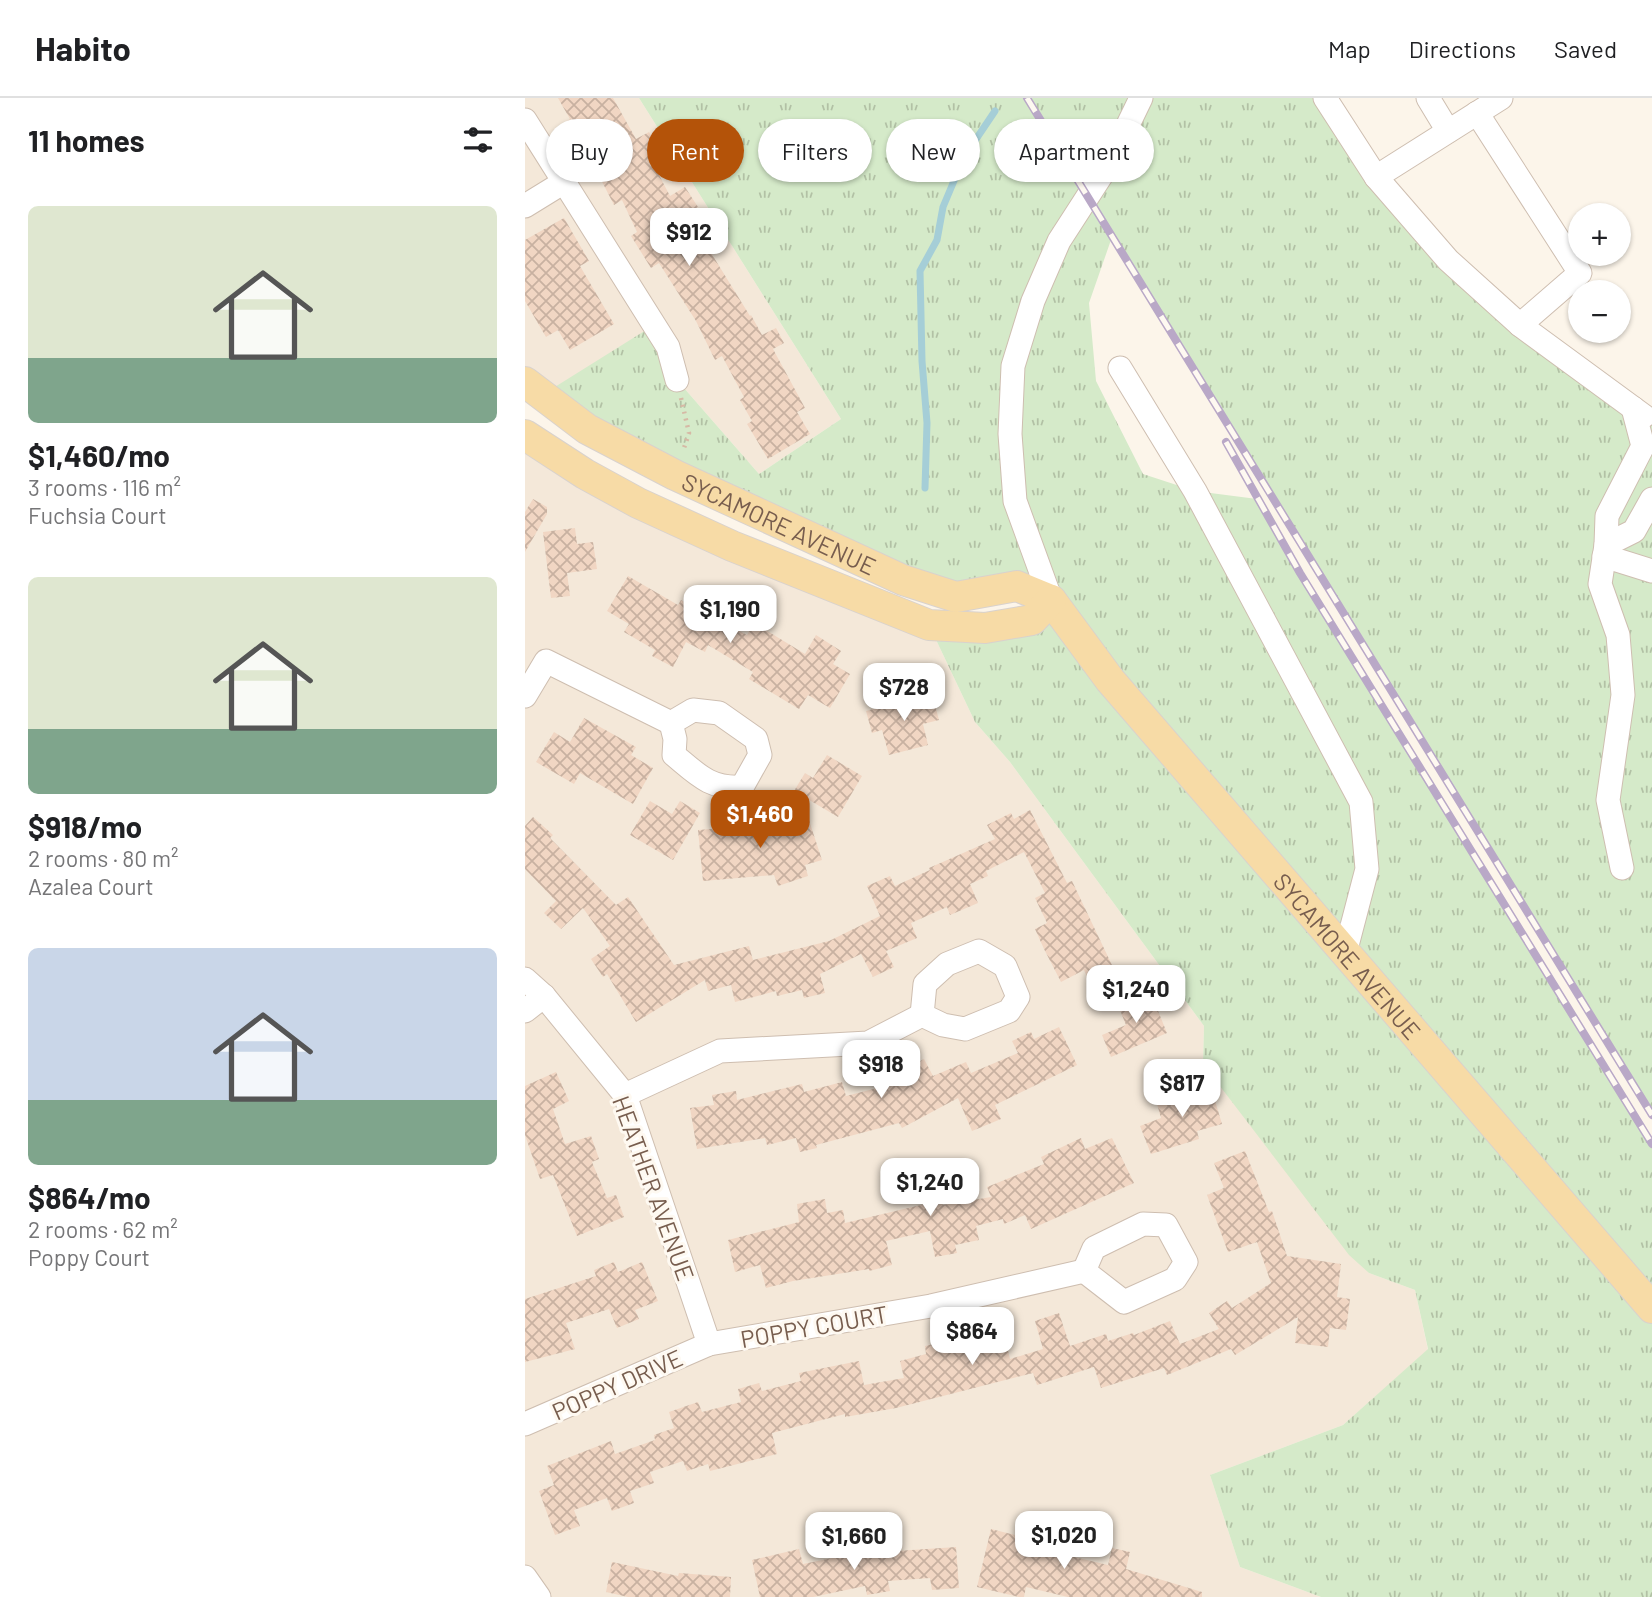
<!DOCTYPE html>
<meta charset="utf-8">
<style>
body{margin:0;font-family:Barlow,sans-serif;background:#f6f6f6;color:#202124;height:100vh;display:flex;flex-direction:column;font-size:26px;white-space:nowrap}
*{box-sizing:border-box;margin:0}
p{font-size:23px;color:#757577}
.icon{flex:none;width:38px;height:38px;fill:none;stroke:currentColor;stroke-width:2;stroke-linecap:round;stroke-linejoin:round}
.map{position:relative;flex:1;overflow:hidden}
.sheet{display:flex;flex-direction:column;background:#fff;width:525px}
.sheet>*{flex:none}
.hud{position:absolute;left:21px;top:21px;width:665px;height:63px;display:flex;gap:14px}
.buttons{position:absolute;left:1043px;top:105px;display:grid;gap:14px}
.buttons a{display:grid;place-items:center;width:63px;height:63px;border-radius:50%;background:#fff;box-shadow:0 2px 5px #0004;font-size:35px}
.price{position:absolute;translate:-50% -60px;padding:0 16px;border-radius:14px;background:#fff;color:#222;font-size:23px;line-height:46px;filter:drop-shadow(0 2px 4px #0008)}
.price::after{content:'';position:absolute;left:50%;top:42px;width:21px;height:16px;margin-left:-10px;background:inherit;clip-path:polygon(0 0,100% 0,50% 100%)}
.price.selected{background:#b45309;color:#fff}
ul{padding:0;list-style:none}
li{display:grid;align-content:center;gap:14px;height:371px;padding:0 28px}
li span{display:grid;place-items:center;height:217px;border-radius:10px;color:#555}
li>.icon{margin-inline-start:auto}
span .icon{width:126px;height:126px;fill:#fffc;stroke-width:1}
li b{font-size:30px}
h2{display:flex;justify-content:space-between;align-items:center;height:84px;padding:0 28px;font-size:30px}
.pill{padding:0 24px;border-radius:32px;background:#fff;box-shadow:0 2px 5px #0004;font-size:24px;line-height:63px}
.pill.selected{background:#b45309;color:#fff}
header{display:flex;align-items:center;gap:42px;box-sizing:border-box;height:98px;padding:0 35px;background:#fff;border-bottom:2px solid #e0e0e0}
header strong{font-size:33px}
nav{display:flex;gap:38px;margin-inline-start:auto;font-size:24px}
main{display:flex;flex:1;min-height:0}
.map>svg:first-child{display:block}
.residential{fill:#f4e8d9}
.grass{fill:url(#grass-tufts)}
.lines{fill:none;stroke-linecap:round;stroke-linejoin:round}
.stream{stroke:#a5ced7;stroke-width:7}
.building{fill:url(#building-cross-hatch)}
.minor-casing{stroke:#cebeb0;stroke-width:25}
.major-casing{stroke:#d9d2cd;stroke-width:32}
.path{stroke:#d6b9a5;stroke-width:4.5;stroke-dasharray:2 5;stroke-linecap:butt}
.minor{stroke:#fff;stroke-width:23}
.major{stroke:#f7dba6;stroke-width:30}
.rail-casing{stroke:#b9a8c7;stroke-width:8}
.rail{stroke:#fef9f1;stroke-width:5;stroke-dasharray:16;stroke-linecap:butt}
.labels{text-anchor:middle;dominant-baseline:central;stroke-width:6;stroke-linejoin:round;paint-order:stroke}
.street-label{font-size:24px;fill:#775d4e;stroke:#fef9f1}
</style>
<header>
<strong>Habito</strong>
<nav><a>Map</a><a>Directions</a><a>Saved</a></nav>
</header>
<main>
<section class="sheet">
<h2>11 homes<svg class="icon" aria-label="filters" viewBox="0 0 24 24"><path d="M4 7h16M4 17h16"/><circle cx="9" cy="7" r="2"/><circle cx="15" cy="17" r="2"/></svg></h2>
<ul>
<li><span style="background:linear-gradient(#dfe7d0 70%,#7fa58c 0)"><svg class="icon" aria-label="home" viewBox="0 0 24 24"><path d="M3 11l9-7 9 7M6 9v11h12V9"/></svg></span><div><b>$1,460/mo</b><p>3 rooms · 116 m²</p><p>Fuchsia Court</p></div></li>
<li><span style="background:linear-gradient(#dfe7d0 70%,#7fa58c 0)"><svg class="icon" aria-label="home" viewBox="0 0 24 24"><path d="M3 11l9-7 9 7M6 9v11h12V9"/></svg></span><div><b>$918/mo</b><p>2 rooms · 80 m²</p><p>Azalea Court</p></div></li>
<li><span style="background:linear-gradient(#c9d6e8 70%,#7fa58c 0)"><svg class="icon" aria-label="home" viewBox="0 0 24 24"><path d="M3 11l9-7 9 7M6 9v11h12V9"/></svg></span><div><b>$864/mo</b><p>2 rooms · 62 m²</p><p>Poppy Court</p></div></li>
</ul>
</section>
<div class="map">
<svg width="1127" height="1499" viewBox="0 0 1127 1499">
<defs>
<pattern id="grass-tufts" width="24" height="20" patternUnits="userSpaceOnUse" patternTransform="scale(1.75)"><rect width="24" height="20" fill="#d5eac9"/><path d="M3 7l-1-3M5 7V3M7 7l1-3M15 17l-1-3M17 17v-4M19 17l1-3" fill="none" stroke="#b2c1a5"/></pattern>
<pattern id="building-cross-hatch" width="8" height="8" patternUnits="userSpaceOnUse" patternTransform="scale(1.75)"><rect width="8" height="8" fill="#f1d6c3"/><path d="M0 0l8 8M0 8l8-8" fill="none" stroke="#c8b1a1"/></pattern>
</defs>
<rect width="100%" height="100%" fill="#fcf5ea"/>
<g class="residential">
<path d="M 0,0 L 114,0 L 316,321 L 234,376 L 152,282 L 17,297 L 0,284 Z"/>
<path d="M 0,337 L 404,527 L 450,624 L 485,664 L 679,928 L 678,966 L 844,1175 L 890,1192 L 903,1252 L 818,1327 L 685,1377 L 715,1469 L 796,1499 L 0,1499 Z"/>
</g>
<path class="grass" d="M 114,0 L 800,0 L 923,162 L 1127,323 L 1127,1017 L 587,139 L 564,205 L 571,283 L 618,376 L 670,393 L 732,401 L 775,475 L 1127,1046 L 1127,1499 L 796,1499 L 715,1469 L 685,1377 L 818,1327 L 903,1251 L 890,1192 L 844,1175 L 824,1157 L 678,966 L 679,928 L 485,664 L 450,624 L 404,527 L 460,530 L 526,503 L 431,499 L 17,297 L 129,227 L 152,282 L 234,376 L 316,321 Z"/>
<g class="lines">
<path class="stream" d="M 400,390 L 402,325 L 397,263 L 395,173 L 412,142 L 418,109 L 439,59 L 470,13"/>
</g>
<g class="building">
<path d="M 33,0 L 88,0 L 111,41 L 124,34 L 133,51 L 123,56 L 145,98 L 160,89 L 173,109 L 162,116 L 225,218 L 226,217 L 237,237 L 251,230 L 259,245 L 248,251 L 280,310 L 272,314 L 285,336 L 243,361 L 222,326 L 227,323 L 215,302 L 219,299 L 197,258 L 190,262 L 171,223 L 134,165 L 126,170 L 106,138 L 112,134 L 97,102 L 89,107 L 68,66 L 64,68 L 41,24 L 45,21 Z"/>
<path d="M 39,120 L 64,163 L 55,168 L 89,226 L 45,252 L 33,232 L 21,239 L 0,203 L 0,142 Z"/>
<path d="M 8,401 L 22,409 L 22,416 L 0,454 L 0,414 Z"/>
<path d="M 50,430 L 52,446 L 68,444 L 72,471 L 42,475 L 45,498 L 26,500 L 18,434 Z"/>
<path d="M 103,478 L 153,507 L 156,502 L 222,537 L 229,525 L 280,556 L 291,537 L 316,553 L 308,566 L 325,576 L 305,610 L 283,597 L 274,611 L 224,581 L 228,574 L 183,547 L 180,554 L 161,544 L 148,569 L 127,558 L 130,552 L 99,534 L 104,526 L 82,513 Z"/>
<path d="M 407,596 L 414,622 L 398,626 L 403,647 L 364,657 L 357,632 L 347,635 L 341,613 Z"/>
<path d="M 59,620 L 111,649 L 106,657 L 128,670 L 108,706 L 55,675 L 49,686 L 11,664 L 29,634 L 45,644 Z"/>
<path d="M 302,657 L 337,678 L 313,719 L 269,693 L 280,675 L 288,680 Z"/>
<path d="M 125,703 L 147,716 L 155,703 L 175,715 L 148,762 L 105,737 Z"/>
<path d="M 280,710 L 297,762 L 280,767 L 283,778 L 253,788 L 249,777 L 178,783 L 173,732 L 224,728 Z"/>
<path d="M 505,712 L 542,785 L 547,783 L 595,884 L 570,896 L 559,872 L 536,884 L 519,851 L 510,831 L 522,825 L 510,800 L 520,795 L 499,754 L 461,773 L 463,778 L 445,786 L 453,805 L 425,817 L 422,809 L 386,825 L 392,840 L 361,853 L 369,869 L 348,879 L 336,856 L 295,876 L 300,895 L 279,900 L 277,892 L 252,898 L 251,893 L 210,904 L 206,887 L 183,893 L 180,882 L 111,924 L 82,876 L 78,879 L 66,861 L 85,848 L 58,810 L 36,831 L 19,815 L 31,803 L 0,771 L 0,728 L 8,719 L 28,737 L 25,740 L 91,807 L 103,799 L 149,867 L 224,848 L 228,862 L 304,843 L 355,818 L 342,788 L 365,778 L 370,788 L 405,772 L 404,770 L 470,741 L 462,727 L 486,715 L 489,721 Z"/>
<path d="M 625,893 L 642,935 L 586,959 L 577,937 L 601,927 L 593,907 Z"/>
<path d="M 534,929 L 552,967 L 470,1007 L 476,1021 L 447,1033 L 433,1000 L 377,1030 L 374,1025 L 291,1047 L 292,1050 L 275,1054 L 271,1040 L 242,1047 L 240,1040 L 172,1051 L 165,1010 L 189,1007 L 187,997 L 211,993 L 212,1002 L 277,986 L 279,994 L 317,984 L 321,998 L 376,984 L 372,975 L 399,961 L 408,978 L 441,964 L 446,975 L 493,955 L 487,943 L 506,934 L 509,941 Z"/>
<path d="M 31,974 L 44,1003 L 28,1011 L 40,1046 L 66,1038 L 74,1061 L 67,1064 L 82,1100 L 91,1097 L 99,1119 L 52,1138 L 28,1077 L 15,1081 L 0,1037 L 0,988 Z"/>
<path d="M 685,986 L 697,1026 L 672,1033 L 674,1041 L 626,1056 L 615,1028 L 636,1020 L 631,1002 Z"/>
<path d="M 556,1040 L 560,1051 L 587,1040 L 609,1085 L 506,1131 L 500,1117 L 479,1126 L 478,1121 L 451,1128 L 454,1142 L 430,1147 L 432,1155 L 410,1159 L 405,1133 L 361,1143 L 367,1167 L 344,1173 L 344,1171 L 268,1183 L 241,1190 L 235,1167 L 210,1174 L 203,1142 L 274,1124 L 272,1106 L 300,1101 L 302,1115 L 318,1112 L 320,1125 L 400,1106 L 395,1080 L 412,1076 L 418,1107 L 466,1099 L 462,1089 L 519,1066 L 516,1059 Z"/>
<path d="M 720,1053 L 744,1114 L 747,1113 L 762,1158 L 816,1166 L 812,1199 L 825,1201 L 821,1232 L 805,1230 L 803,1249 L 770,1245 L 773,1219 L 710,1257 L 706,1251 L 642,1277 L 639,1270 L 576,1290 L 569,1269 L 512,1287 L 508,1275 L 371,1310 L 320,1319 L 320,1316 L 247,1335 L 252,1356 L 185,1373 L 183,1366 L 162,1373 L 158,1363 L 125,1374 L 129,1385 L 105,1393 L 109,1405 L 87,1413 L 82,1400 L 49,1412 L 55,1428 L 30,1437 L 14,1393 L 29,1387 L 22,1368 L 86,1343 L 90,1356 L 130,1342 L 129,1337 L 149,1330 L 144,1314 L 173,1304 L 177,1314 L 216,1304 L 213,1291 L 234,1285 L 237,1293 L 276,1283 L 274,1275 L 334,1263 L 339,1287 L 379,1280 L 375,1263 L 401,1256 L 400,1248 L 453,1236 L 456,1246 L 480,1240 L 485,1261 L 518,1251 L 510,1223 L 534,1215 L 545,1248 L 581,1236 L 583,1243 L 608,1235 L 609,1237 L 645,1223 L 655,1246 L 694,1231 L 684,1215 L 702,1203 L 707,1210 L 746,1185 L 732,1144 L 703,1154 L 682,1097 L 699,1090 L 689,1065 Z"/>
<path d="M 89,1164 L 93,1174 L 117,1164 L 133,1203 L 110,1212 L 114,1221 L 92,1230 L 84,1211 L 41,1225 L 50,1251 L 0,1264 L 0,1201 L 71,1178 L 69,1172 Z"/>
<path d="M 493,1425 L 515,1430 L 511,1450 L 583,1467 L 587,1450 L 605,1454 L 601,1471 L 677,1494 L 677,1499 L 543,1499 L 501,1489 L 499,1499 L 494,1499 L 452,1489 L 466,1431 L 490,1437 Z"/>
<path d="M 431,1449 L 434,1490 L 407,1492 L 405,1480 L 363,1483 L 365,1493 L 342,1497 L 340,1488 L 288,1499 L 235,1499 L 227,1462 L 274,1451 L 278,1466 L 356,1450 L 357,1454 Z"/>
<path d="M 87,1464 L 153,1478 L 154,1475 L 206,1479 L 205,1499 L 103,1499 L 81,1494 Z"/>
</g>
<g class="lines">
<g class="minor-casing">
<g id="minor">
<path d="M 800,0 L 851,79 L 923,162 L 995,227 L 1119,318"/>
<path d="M 903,0 L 923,33"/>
<path d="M 952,15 L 1055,175 L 995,227"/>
<path d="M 0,22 L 143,249 L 152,282"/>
<path d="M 851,79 L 976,0"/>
<path d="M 0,108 L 39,84"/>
<path d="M 595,270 L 670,393 L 836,704 L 842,771 L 820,855"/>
<path d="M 1081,447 L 1109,433 L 1127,401"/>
<path d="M 1079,458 L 1127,473"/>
<path d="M 526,502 L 490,403 L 485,336 L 488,268 L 508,203 L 534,143 L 585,64 L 616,0"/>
<path d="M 0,598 L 21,563 L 146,625"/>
<path d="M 168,612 L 194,615 L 231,641 L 235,657 L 217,689 C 185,691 173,677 149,657 L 150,641 L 146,625 Z"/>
<path d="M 1097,770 L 1083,702 L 1098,597 L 1093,537 L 1075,486 L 1081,447 L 1082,418 L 1118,348 L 1108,310"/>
<path d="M 454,853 L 480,868 L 493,899 L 484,913 L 440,931 L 418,927 L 397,917 L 400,886 L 422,866 Z"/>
<path d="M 0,881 L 19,898 L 100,997 L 184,1246"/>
<path d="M 0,913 L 19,898"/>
<path d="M 100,997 L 195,953 L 343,945 L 397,917"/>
<path d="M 618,1126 L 641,1127 L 661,1164 L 650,1181 L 599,1204 L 559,1173 L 569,1150 Z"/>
<path d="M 0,1326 L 184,1246 L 406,1208 L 559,1173"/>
<path d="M 0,1479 L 14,1499"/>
</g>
</g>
<g class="major-casing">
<g id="major">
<path id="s1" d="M 0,284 L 62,331 L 150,377 L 378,482 L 431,499 L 492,488 L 526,502 L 585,582 L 1127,1210"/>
<path d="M 0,337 L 60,376 L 113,405 L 207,448 L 404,527 L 460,530 L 507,522 L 526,502"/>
</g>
</g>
<path class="path" d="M 156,300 L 164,335 L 158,353"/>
<use href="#minor" class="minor"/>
<use href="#major" class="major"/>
<g class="rail-casing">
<g id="rail">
<path d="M 502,0 L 1127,1017"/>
<path d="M 701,344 L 775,475 L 1127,1046"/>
</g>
</g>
<use href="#rail" class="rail"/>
</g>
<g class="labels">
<g class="street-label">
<text stroke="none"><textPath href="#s1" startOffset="292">SYCAMORE AVENUE</textPath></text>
<text stroke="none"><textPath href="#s1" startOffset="1046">SYCAMORE AVENUE</textPath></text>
<text transform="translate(129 1090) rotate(70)">HEATHER AVENUE</text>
<text transform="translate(289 1228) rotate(-10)">POPPY COURT</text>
<text transform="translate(92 1286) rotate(-24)">POPPY DRIVE</text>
</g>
</g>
</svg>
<div class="buttons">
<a>+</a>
<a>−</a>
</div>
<b class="price" style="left:164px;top:170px">$912</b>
<b class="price" style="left:205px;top:547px">$1,190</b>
<b class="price" style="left:379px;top:625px">$728</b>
<b class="price selected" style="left:235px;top:752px">$1,460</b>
<b class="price" style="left:611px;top:927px">$1,240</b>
<b class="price" style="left:356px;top:1002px">$918</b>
<b class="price" style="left:657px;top:1021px">$817</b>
<b class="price" style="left:405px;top:1120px">$1,240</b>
<b class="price" style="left:447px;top:1269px">$864</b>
<b class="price" style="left:539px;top:1473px">$1,020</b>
<b class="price" style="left:329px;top:1474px">$1,660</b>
<div class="hud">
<a class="pill">Buy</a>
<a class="pill selected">Rent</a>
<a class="pill">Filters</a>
<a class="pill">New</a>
<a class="pill">Apartment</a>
</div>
</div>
</main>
